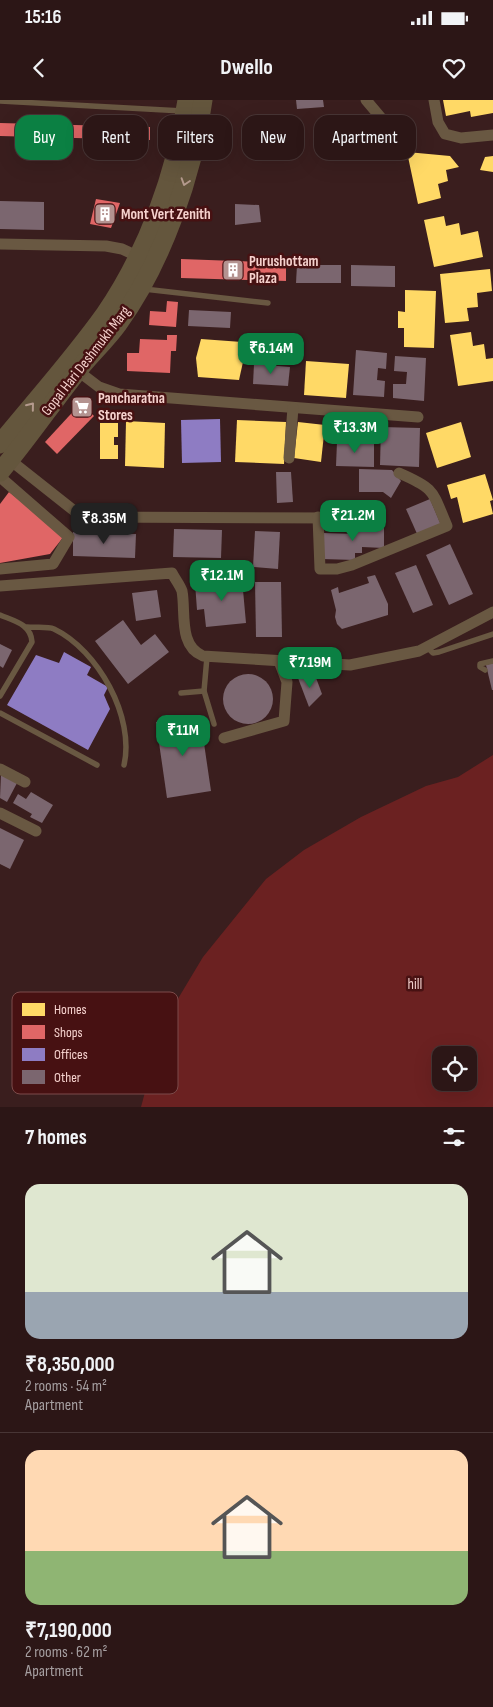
<!DOCTYPE html>
<meta charset="utf-8">
<style>
body{margin:0;font-family:"Sofia Sans Condensed",sans-serif;background:#382323;color:#f1f3f6;height:100vh;display:flex;flex-direction:column;font-size:19px;white-space:nowrap}
*{box-sizing:border-box;margin:0}
p{font-size:16px;color:#a69fa1}
.icon{flex:none;width:28px;height:28px;fill:none;stroke:currentColor;stroke-width:2;stroke-linecap:round;stroke-linejoin:round}
.map{position:relative;height:1007px;overflow:hidden}
.details{display:flex;flex-direction:column;background:#2c1616;flex:1}
.details>*{flex:none}
.guide{position:absolute;left:15px;top:15px;width:464px;height:45px;display:flex;gap:10px}
.fabs{position:absolute;left:432px;top:946px;display:grid;gap:10px}
.fabs a{display:grid;place-items:center;width:45px;height:45px;border-radius:10px;background:#2c1616;box-shadow:0 5px 20px #0002,0 0 0 1px #483535;font-size:25px}
.price{position:absolute;translate:-50% -42px;padding:0 11px;border-radius:10px;background:#0b8043;color:#fff;font-size:16px;line-height:32px;filter:drop-shadow(0 1px 2px #0008)}
.price::after{content:'';position:absolute;left:50%;top:30px;width:15px;height:11px;margin-left:-8px;background:inherit;clip-path:polygon(0 0,100% 0,50% 100%)}
.price.current{background:#222;color:#fff}
ul{padding:0;list-style:none}
li{display:grid;align-content:center;gap:10px;height:265px;padding:0 25px}
li+li{border-top:1px solid #483535}
li span{display:grid;place-items:center;height:155px;border-radius:15px;color:#555}
li>.icon{margin-inline-start:auto}
span .icon{width:90px;height:90px;fill:#fffc;stroke-width:1}
li b{font-size:21px}
h2{display:flex;justify-content:space-between;align-items:center;height:60px;padding:0 25px;font-size:21px}
.chip{padding:0 18px;border-radius:15px;background:#2c1616;box-shadow:0 5px 20px #0002,0 0 0 1px #483535;font-size:18px;line-height:45px}
.chip.current{background:#0b8043;color:#fff}
.status{display:flex;justify-content:space-between;align-items:center;height:35px;padding:0 25px;background:#2c1616;direction:ltr}
.status svg{height:14px;fill:currentColor}
header{display:flex;justify-content:space-between;align-items:center;height:65px;padding:0 25px;background:#2c1616;font-size:22px;font-weight:700}
.map>svg:first-child{display:block}
.green{fill:#6b2121;fill-rule:evenodd}
.homes{fill:#ffd966}
.shops{fill:#e06666}
.offices{fill:#8e7cc3}
.building{fill:#7b666f}
.lines{fill:none;stroke-linecap:round;stroke-linejoin:round}
.service{stroke:#695842;stroke-width:5.5}
.minor{stroke:#695842;stroke-width:11}
.primary{stroke:#64563d;stroke-width:19}
.oneway{stroke:#b49a8d}
.labels{text-anchor:middle;dominant-baseline:central;stroke-width:5;stroke-linejoin:round;paint-order:stroke}
.poi-label{font-size:15px;font-weight:bold;fill:#f6d2ce;stroke:#471112;text-anchor:start}
.street-label{font-size:15px;fill:#f6d2ce;stroke:#471112}
.park-label{font-size:15px;fill:#efcdca;stroke:#471112}
.key{fill:#471112;stroke:#7c4b4a;stroke-width:1}
.key-label{font-size:14px;fill:#f6d2ce}
</style>
<div class="status"><b>15:16</b><svg viewBox="0 0 49 12"><path d="M0 12V9h3v3zM5 12V6h3v6zM10 12V3h3v9zM15 12V0h3v12zM26 1h20v11H26zM47 4h2v5h-2z"/></svg></div>
<header><svg class="icon" aria-label="back" viewBox="0 0 24 24"><path d="M15 5l-7 7 7 7"/></svg>Dwello<svg class="icon" aria-label="heart" viewBox="0 0 24 24"><path d="M12 20l-8-8c-3-5 5-10 8-4 3-6 11-1 8 4z"/></svg></header>
<div class="map">
<svg width="493" height="1007" viewBox="0 0 493 1007">
<rect width="100%" height="100%" fill="#3a1e1e"/>
<path class="green" d="M 493,655 L 493,1007 L 141,1007 L 164,922 L 203,857 L 266,779 L 304,750 L 361,717 L 426,686 L 458,677 ZM 441,955 L 469,955 L 469,982 L 441,982 Z"/>
<g class="homes">
<path d="M 443,0 L 493,0 L 493,13 L 471,17 L 470,11 L 446,16 Z"/>
<path d="M 407,52 L 450,56 L 459,67 L 446,70 L 448,81 L 438,84 L 441,98 L 418,104 Z"/>
<path d="M 493,56 L 493,72 L 480,70 L 485,57 Z"/>
<path d="M 444,116 L 446,126 L 459,123 L 461,135 L 478,131 L 483,157 L 434,167 L 424,120 Z"/>
<path d="M 490,169 L 492,191 L 477,193 L 478,207 L 467,208 L 469,221 L 445,223 L 440,174 Z"/>
<path d="M 405,190 L 436,191 L 434,248 L 404,247 L 404,228 L 398,228 L 398,211 L 405,212 Z"/>
<path d="M 471,232 L 473,246 L 484,244 L 486,259 L 493,258 L 493,281 L 458,286 L 450,235 Z"/>
<path d="M 201,239 L 242,242 L 243,262 L 239,280 L 198,277 L 196,258 Z"/>
<path d="M 306,261 L 349,264 L 346,298 L 304,295 Z"/>
<path d="M 237,320 L 286,322 L 284,364 L 235,362 Z"/>
<path d="M 126,321 L 165,323 L 164,368 L 125,366 Z"/>
<path d="M 298,322 L 325,325 L 321,362 L 294,358 Z"/>
<path d="M 461,322 L 471,357 L 437,368 L 426,333 Z"/>
<path d="M 100,323 L 118,323 L 118,337 L 114,337 L 114,345 L 118,345 L 118,359 L 100,359 Z"/>
<path d="M 485,374 L 493,400 L 490,401 L 493,414 L 463,423 L 457,397 L 451,399 L 447,385 Z"/>
</g>
<g class="shops">
<path d="M 0,23 L 150,27 L 150,40 L 0,36 Z"/>
<path d="M 96,99 L 120,103 L 111,128 L 90,124 Z"/>
<path d="M 181,159 L 286,163 L 286,181 L 181,178 Z"/>
<path d="M 167,201 L 178,202 L 176,227 L 149,225 L 150,211 L 166,212 Z"/>
<path d="M 167,235 L 177,235 L 176,251 L 171,251 L 170,273 L 127,271 L 127,253 L 139,253 L 140,239 L 167,240 Z"/>
<path d="M 81,303 L 94,316 L 57,354 L 45,342 Z"/>
<path d="M 9,392 L 65,435 L 50,454 L 0,463 L 0,404 Z"/>
</g>
<g class="offices">
<path d="M 220,319 L 221,362 L 182,363 L 181,320 Z"/>
<path d="M 64,552 L 91,567 L 87,575 L 108,587 L 104,595 L 110,609 L 88,650 L 7,605 L 36,555 L 59,563 Z"/>
</g>
<g class="building">
<path d="M 296,0 L 323,0 L 324,7 L 297,9 Z"/>
<path d="M 0,101 L 44,102 L 44,130 L 0,129 Z"/>
<path d="M 235,104 L 259,105 L 261,122 L 235,125 Z"/>
<path d="M 297,165 L 341,165 L 341,183 L 296,183 Z"/>
<path d="M 351,165 L 395,166 L 395,187 L 351,186 Z"/>
<path d="M 189,210 L 231,212 L 230,228 L 188,226 Z"/>
<path d="M 356,250 L 387,253 L 386,269 L 378,268 L 377,280 L 385,281 L 384,297 L 353,295 Z"/>
<path d="M 395,256 L 426,258 L 424,301 L 393,298 L 393,284 L 406,284 L 407,272 L 394,271 Z"/>
<path d="M 254,264 L 290,267 L 288,286 L 253,284 Z"/>
<path d="M 381,327 L 420,328 L 419,367 L 380,365 Z"/>
<path d="M 337,342 L 374,342 L 374,367 L 336,366 Z"/>
<path d="M 359,369 L 392,370 L 401,381 L 391,398 L 383,392 L 359,392 Z"/>
<path d="M 276,372 L 291,372 L 293,402 L 277,403 Z"/>
<path d="M 430,399 L 441,425 L 418,436 L 406,409 Z"/>
<path d="M 358,423 L 384,424 L 384,448 L 362,447 L 362,453 L 355,453 L 355,460 L 322,459 L 323,433 L 357,434 Z"/>
<path d="M 174,429 L 222,430 L 221,458 L 173,457 Z"/>
<path d="M 255,431 L 280,432 L 278,469 L 253,467 Z"/>
<path d="M 73,432 L 136,434 L 135,458 L 73,456 Z"/>
<path d="M 450,444 L 473,494 L 449,505 L 426,455 Z"/>
<path d="M 416,465 L 433,505 L 413,513 L 395,473 Z"/>
<path d="M 375,475 L 388,504 L 388,515 L 342,529 L 337,524 L 335,517 L 336,510 L 331,490 L 338,487 L 339,493 L 369,483 L 367,477 Z"/>
<path d="M 242,479 L 246,523 L 206,527 L 204,509 L 197,510 L 195,483 Z"/>
<path d="M 255,482 L 281,482 L 282,537 L 256,537 Z"/>
<path d="M 157,490 L 161,517 L 136,521 L 132,493 Z"/>
<path d="M 123,520 L 141,545 L 155,534 L 169,552 L 128,584 L 95,541 Z"/>
<path d="M 0,544 L 12,550 L 3,568 L 0,566 Z"/>
<path d="M 493,563 L 493,590 L 492,590 L 486,565 Z"/>
<circle cx="248" cy="599" r="25"/>
<path d="M 315,575 L 322,594 L 309,607 L 298,578 Z"/>
<path d="M 200,616 L 211,691 L 167,698 L 156,622 Z"/>
<path d="M 1,674 L 17,683 L 7,702 L 0,698 Z"/>
<path d="M 31,692 L 53,705 L 42,723 L 30,717 L 32,714 L 13,703 L 18,694 L 26,699 Z"/>
<path d="M 0,728 L 24,740 L 10,769 L 0,764 Z"/>
</g>
<g class="lines">
<g class="service">
<path d="M 0,1 L 183,11"/>
<path d="M 144,189 L 268,203"/>
<path d="M 0,515 C 14,521 31,524 32,542 L 0,596"/>
<path d="M 27,527 C 35,528 47,526 54,529 C 98,550 135,617 124,665"/>
<path d="M 426,546 L 433,553 L 439,552 L 493,534"/>
<path d="M 207,557 L 204,591 L 214,624"/>
<path d="M 485,570 L 480,567 L 480,564 L 493,561"/>
<path d="M 181,593 L 204,591"/>
<path d="M 0,613 L 97,665"/>
</g>
<g class="minor">
<path d="M 366,0 L 398,38"/>
<path d="M 434,0 L 438,22 L 445,34 L 461,38 L 493,35"/>
<path d="M 0,144 L 106,146 L 122,149 L 137,156"/>
<path d="M 78,271 L 99,287 L 119,294 L 418,317"/>
<path d="M 289,358 L 293,308"/>
<path d="M 10,360 L 77,413 L 86,417 L 341,418"/>
<path d="M 0,377 L 69,437 L 53,464 L 0,469"/>
<path d="M 318,417 L 320,469 L 337,469 L 352,465 L 447,426 C 432,391 436,389 399,373"/>
<path d="M 0,486 L 172,473 C 175,479 180,485 182,491 C 186,512 178,546 203,556 L 350,565 L 419,551 L 493,512"/>
<path d="M 224,638 L 284,621 L 287,582 L 279,561"/>
<path d="M 0,669 L 25,682"/>
<path d="M 0,713 L 36,731"/>
</g>
<g class="primary">
<path d="M 0,344 C 35,301 73,259 105,214 C 147,153 176,73 187,0"/>
<path d="M 0,372 C 27,340 50,306 76,273 C 89,256 105,242 118,224 C 162,163 193,75 203,0"/>
</g>
</g>
<defs><path id="oneway-chevron" d="M-2-3.5L2.5 0L-2 3.5" fill="none" stroke-width="1.6" stroke-linecap="round" stroke-linejoin="round" transform="scale(1.25)"/></defs>
<g class="oneway">
<use href="#oneway-chevron" transform="translate(185 82) rotate(108)"/>
<use href="#oneway-chevron" transform="translate(31 306) rotate(-51)"/>
</g>
<defs>
<g id="building-square" transform="scale(1.125)"><rect x="-9" y="-9" width="18" height="18" rx="4" fill="#b49390" stroke="#471112"/><path d="M-4-6H4V6H1V3H-1V6H-4ZM-2.5-4.3h1.7v1.8h-1.7ZM.8-4.3h1.7v1.8H.8ZM-2.5-1h1.7V.8h-1.7ZM.8-1h1.7V.8H.8Z" fill="#fff"/></g>
<g id="supermarket-square" transform="scale(1.125)"><rect x="-9" y="-9" width="18" height="18" rx="4" fill="#b49390" stroke="#471112"/><path d="M-6-5.5h2.5l.6 2H6L4.5 2H-2.5L-4.4-4H-6ZM-1.5 3.2a1.3 1.3 0 1 0 .1 0ZM3 3.2a1.3 1.3 0 1 0 .1 0Z" fill="#fff"/></g>
</defs>
<g fill-rule="evenodd">
<use href="#building-square" x="105" y="114"/>
<use href="#building-square" x="233" y="170"/>
<use href="#supermarket-square" x="82" y="307"/>
</g>
<g class="labels">
<g class="poi-label">
<text x="121" y="114">Mont Vert Zenith</text>
<text x="249" y="161">Purushottam<tspan x="249" dy="17">Plaza</tspan></text>
<text x="98" y="298">Pancharatna<tspan x="98" dy="17">Stores</tspan></text>
</g>
<g class="street-label">
<text transform="translate(86 261) rotate(-52)">Gopal Hari Deshmukh Marg</text>
</g>
<g class="park-label">
<text x="415" y="884">hill</text>
</g>
</g>
<rect x="12" y="892" width="166" height="102" rx="8" class="key"/>
<rect x="22" y="903" width="23" height="13" fill="#ffd966"/>
<rect x="22" y="925" width="23" height="14" fill="#e06666"/>
<rect x="22" y="948" width="23" height="13" fill="#8e7cc3"/>
<rect x="22" y="970" width="23" height="14" fill="#7b666f"/>
<g class="key-label">
<text x="54" y="914">Homes</text>
<text x="54" y="937">Shops</text>
<text x="54" y="959">Offices</text>
<text x="54" y="982">Other</text>
</g>
</svg>
<div class="fabs">
<a><svg class="icon" aria-label="locate" viewBox="0 0 24 24"><circle cx="12" cy="12" r="6"/><path d="M12 2v4M12 18v4M2 12h4M18 12h4"/></svg></a>
</div>
<b class="price" style="left:271px;top:275px">₹6.14M</b>
<b class="price" style="left:355px;top:354px">₹13.3M</b>
<b class="price" style="left:353px;top:442px">₹21.2M</b>
<b class="price current" style="left:104px;top:445px">₹8.35M</b>
<b class="price" style="left:222px;top:502px">₹12.1M</b>
<b class="price" style="left:310px;top:589px">₹7.19M</b>
<b class="price" style="left:183px;top:657px">₹11M</b>
<div class="guide">
<a class="chip current">Buy</a>
<a class="chip">Rent</a>
<a class="chip">Filters</a>
<a class="chip">New</a>
<a class="chip">Apartment</a>
</div>
</div>
<section class="details">
<h2>7 homes<svg class="icon" aria-label="filters" viewBox="0 0 24 24"><path d="M4 7h16M4 17h16"/><circle cx="9" cy="7" r="2"/><circle cx="15" cy="17" r="2"/></svg></h2>
<ul>
<li><span style="background:linear-gradient(#dfe7d0 70%,#9aa5b1 0)"><svg class="icon" aria-label="home" viewBox="0 0 24 24"><path d="M3 11l9-7 9 7M6 9v11h12V9"/></svg></span><div><b>₹8,350,000</b><p>2 rooms · 54 m²</p><p>Apartment</p></div></li>
<li><span style="background:linear-gradient(#ffd9b3 65%,#8fb573 0)"><svg class="icon" aria-label="home" viewBox="0 0 24 24"><path d="M3 11l9-7 9 7M6 9v11h12V9"/></svg></span><div><b>₹7,190,000</b><p>2 rooms · 62 m²</p><p>Apartment</p></div></li>
</ul>
</section>
